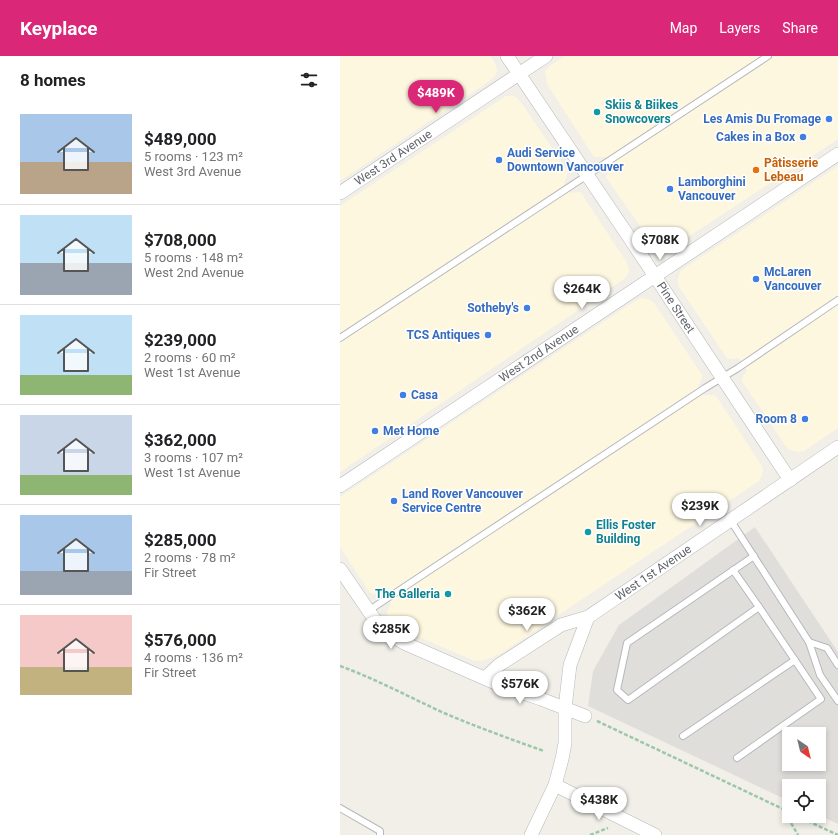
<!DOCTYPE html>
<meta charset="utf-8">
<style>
body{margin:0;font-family:Roboto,sans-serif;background:#f2f2f2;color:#202124;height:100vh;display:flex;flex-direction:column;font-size:15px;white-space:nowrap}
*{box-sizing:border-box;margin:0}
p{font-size:13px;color:#757577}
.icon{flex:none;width:22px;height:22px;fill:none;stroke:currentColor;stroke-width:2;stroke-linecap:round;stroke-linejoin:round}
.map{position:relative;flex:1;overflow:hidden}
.sheet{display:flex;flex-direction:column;background:#fff;width:340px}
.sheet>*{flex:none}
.needle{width:26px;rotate:145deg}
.tools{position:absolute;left:442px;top:671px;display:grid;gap:8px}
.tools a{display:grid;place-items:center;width:44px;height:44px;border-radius:0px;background:#fff;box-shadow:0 2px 6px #0003;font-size:20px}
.price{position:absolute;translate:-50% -34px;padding:0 9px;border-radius:14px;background:#fff;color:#222;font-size:13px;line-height:26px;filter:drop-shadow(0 1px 2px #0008)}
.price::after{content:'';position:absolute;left:50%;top:24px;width:12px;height:9px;margin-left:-6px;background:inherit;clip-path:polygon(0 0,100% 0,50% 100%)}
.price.active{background:#db2777;color:#fff}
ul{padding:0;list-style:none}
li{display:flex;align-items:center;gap:12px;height:100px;padding:0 20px}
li+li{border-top:1px solid #e0e0e0}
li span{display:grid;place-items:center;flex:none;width:112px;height:80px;border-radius:0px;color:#555}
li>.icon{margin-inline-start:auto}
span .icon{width:48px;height:48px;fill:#fffc;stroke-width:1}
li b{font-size:17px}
h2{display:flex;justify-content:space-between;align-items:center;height:48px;padding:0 20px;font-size:17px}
header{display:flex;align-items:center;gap:24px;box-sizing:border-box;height:56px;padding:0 20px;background:#db2777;color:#fff}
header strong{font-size:19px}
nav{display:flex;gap:22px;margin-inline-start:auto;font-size:14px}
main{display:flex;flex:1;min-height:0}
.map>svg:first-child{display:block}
.commercial{fill:#fef7e0}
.industrial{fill:#e0deda;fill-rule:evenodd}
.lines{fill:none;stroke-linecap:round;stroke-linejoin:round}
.service-casing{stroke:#b5b8bc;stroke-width:8}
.minor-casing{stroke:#b5b8bc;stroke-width:14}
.path{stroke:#9cc7a9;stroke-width:2.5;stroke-dasharray:4 2;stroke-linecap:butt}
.service{stroke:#fff;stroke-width:6}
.minor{stroke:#fff;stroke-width:13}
.culture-dot{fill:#0f9aa8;stroke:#fff;stroke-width:1.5}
.shop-dot{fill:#3f7fe0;stroke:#fff;stroke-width:1.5}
.food-dot{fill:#e8710a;stroke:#fff;stroke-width:1.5}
.labels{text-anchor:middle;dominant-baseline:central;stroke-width:3;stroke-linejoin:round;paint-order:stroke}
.culture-label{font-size:12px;font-weight:bold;fill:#0d838f;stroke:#fff;text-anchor:start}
.shop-label{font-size:12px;font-weight:bold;fill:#366cbe;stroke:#fff;text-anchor:start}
.street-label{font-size:12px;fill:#5f6368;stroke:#fff}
.food-label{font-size:12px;font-weight:bold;fill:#c56008;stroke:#fff;text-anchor:start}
</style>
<header>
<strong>Keyplace</strong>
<nav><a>Map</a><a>Layers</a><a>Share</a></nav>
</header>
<main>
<section class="sheet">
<h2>8 homes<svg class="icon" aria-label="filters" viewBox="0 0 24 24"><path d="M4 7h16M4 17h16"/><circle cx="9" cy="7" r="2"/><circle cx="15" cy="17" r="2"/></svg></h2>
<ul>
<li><span style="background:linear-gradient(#a9c7e8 60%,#b9a48a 0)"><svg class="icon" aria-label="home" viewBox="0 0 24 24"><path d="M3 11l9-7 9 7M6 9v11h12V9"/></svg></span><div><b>$489,000</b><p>5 rooms · 123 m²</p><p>West 3rd Avenue</p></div></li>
<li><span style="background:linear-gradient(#bfe0f5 60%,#9aa5b1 0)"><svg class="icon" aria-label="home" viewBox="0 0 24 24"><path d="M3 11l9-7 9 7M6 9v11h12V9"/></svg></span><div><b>$708,000</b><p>5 rooms · 148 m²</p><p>West 2nd Avenue</p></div></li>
<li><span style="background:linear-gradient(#bfe0f5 75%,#8fb573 0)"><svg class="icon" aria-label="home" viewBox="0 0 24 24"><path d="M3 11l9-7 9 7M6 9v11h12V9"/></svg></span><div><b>$239,000</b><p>2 rooms · 60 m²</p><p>West 1st Avenue</p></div></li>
<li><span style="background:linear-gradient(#c9d6e8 75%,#8fb573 0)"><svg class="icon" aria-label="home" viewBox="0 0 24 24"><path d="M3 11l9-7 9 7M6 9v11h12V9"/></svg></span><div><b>$362,000</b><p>3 rooms · 107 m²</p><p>West 1st Avenue</p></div></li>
<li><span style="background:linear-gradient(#a9c7e8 70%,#9aa5b1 0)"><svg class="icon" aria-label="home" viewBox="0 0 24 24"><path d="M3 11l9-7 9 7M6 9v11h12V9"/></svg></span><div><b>$285,000</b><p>2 rooms · 78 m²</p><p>Fir Street</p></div></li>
<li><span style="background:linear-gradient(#f6c9c9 65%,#c2b280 0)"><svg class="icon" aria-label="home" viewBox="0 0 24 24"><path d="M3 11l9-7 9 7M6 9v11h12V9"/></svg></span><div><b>$576,000</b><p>4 rooms · 136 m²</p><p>Fir Street</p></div></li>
</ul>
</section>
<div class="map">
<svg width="498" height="779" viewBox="0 0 498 779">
<rect width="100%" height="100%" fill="#f1efe8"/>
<g class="commercial">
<path d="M 0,0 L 150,0 L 155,7 L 157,14 L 155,20 L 148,26 L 0,125 Z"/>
<path d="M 225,0 L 498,0 L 498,83 L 331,192 L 327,194 L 320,194 L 316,192 L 313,189 L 266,121 L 271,111 L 265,101 L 254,101 L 207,28 L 205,15 L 210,10 Z"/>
<path d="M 166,40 L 173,40 L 177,42 L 180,45 L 228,116 L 224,127 L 230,137 L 240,136 L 241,137 L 287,207 L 289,214 L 288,217 L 286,221 L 281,225 L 0,416 L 0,150 Z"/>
<path d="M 498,110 L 498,372 L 464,395 L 458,396 L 450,394 L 447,392 L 402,325 L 403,320 L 407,315 L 399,302 L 389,303 L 387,302 L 339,231 L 338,228 L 338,222 L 341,215 L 346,211 Z"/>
<path d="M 301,242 L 308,243 L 312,245 L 314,247 L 362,319 L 361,325 L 358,329 L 364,339 L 373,339 L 376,340 L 422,410 L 423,413 L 422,420 L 419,425 L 163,596 L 153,601 L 145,604 L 135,605 L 75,579 L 61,572 L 47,559 L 46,558 L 51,548 L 44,537 L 33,538 L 30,537 L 0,491 L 0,441 L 295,245 Z"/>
</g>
<path class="industrial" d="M 415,471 L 498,596 L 498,768 L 479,759 L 479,730 L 449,730 L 449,745 L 248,650 L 253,615 L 279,569 ZM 449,678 L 479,678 L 479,708 L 449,708 Z"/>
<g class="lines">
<g class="service-casing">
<g id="service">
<path d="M 0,282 L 428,0"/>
<path d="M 391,465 L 469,586 L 480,619 L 498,645"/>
<path d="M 393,514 L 419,551"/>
<path d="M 28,555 L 365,332 L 398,312 L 498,244"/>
<path d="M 469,586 L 487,592 L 498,609"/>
<path d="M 343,680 L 455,604"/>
<path d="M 397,702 L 481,643 L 419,551 L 288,644 L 277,634 L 287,587 L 414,500"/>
<path d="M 0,752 L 40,775 L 40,779"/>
</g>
</g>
<g class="minor-casing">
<g id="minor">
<path id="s1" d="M 167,0 L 299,196 L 450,424"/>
<path id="s2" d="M 0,137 L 206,0"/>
<path id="s3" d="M 0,430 L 498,98"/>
<path d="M 0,513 L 37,567 L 49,578 L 64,587 L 160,629 L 201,643 L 245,660"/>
<path id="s4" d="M 145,622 L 159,609 L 221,569 L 248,561 L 498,391"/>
<path d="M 215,729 L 315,779"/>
<path d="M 191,779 L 215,729 L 222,703 L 225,687 L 225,652 L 230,609 L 248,561"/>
</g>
</g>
<g class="path">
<path d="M 0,610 C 36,623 69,641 104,657 C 137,671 170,683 204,695"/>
<path d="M 257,665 L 443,753 L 458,779"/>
<path d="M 457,760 L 498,779"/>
<path d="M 250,779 L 268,772"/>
</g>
<use href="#service" class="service"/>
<use href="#minor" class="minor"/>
</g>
<g class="culture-dot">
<circle cx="257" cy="56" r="4"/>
<circle cx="248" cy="476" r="4"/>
<circle cx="108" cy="538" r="4"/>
</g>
<g class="shop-dot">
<circle cx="489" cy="63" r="4"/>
<circle cx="463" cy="81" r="4"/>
<circle cx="159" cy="104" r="4"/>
<circle cx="330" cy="133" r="4"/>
<circle cx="416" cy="223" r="4"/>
<circle cx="187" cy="252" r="4"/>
<circle cx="148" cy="279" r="4"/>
<circle cx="63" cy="339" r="4"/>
<circle cx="465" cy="363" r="4"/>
<circle cx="35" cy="375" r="4"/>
<circle cx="54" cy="445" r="4"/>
</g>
<circle class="food-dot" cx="416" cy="114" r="4"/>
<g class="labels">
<g class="culture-label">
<text x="265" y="49">Skiis &amp; Biikes<tspan x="265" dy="14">Snowcovers</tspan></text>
<text x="256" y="469">Ellis Foster<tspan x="256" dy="14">Building</tspan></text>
<text x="100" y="538" text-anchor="end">The Galleria</text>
</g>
<g class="shop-label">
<text x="481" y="63" text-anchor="end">Les Amis Du Fromage</text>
<text x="455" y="81" text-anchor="end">Cakes in a Box</text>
<text x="167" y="97">Audi Service<tspan x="167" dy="14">Downtown Vancouver</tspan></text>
<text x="338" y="126">Lamborghini<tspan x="338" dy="14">Vancouver</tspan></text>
<text x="424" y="216">McLaren<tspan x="424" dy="14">Vancouver</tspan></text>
<text x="179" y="252" text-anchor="end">Sotheby's</text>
<text x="140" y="279" text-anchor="end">TCS Antiques</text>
<text x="71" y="339">Casa</text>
<text x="457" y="363" text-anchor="end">Room 8</text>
<text x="43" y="375">Met Home</text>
<text x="62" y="438">Land Rover Vancouver<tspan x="62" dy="14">Service Centre</tspan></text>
</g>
<g class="street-label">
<text stroke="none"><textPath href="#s2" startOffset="64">West 3rd Avenue</textPath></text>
<text stroke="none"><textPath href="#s1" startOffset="303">Pine Street</textPath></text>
<text stroke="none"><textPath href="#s3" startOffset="239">West 2nd Avenue</textPath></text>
<text stroke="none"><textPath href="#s4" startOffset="200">West 1st Avenue</textPath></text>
</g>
<g class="food-label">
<text x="424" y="107">Pâtisserie<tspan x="424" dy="14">Lebeau</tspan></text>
</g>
</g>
</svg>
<div class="tools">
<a><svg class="needle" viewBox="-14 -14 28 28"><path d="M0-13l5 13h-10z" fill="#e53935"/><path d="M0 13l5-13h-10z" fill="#757577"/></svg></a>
<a><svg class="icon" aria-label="locate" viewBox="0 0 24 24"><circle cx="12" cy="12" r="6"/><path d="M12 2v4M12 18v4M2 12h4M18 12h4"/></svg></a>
</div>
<b class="price active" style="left:96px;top:58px">$489K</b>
<b class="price" style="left:320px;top:205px">$708K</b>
<b class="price" style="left:242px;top:254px">$264K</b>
<b class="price" style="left:360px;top:471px">$239K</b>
<b class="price" style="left:187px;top:576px">$362K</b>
<b class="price" style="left:51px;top:594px">$285K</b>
<b class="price" style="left:180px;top:649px">$576K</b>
<b class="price" style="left:259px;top:765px">$438K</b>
</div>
</main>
